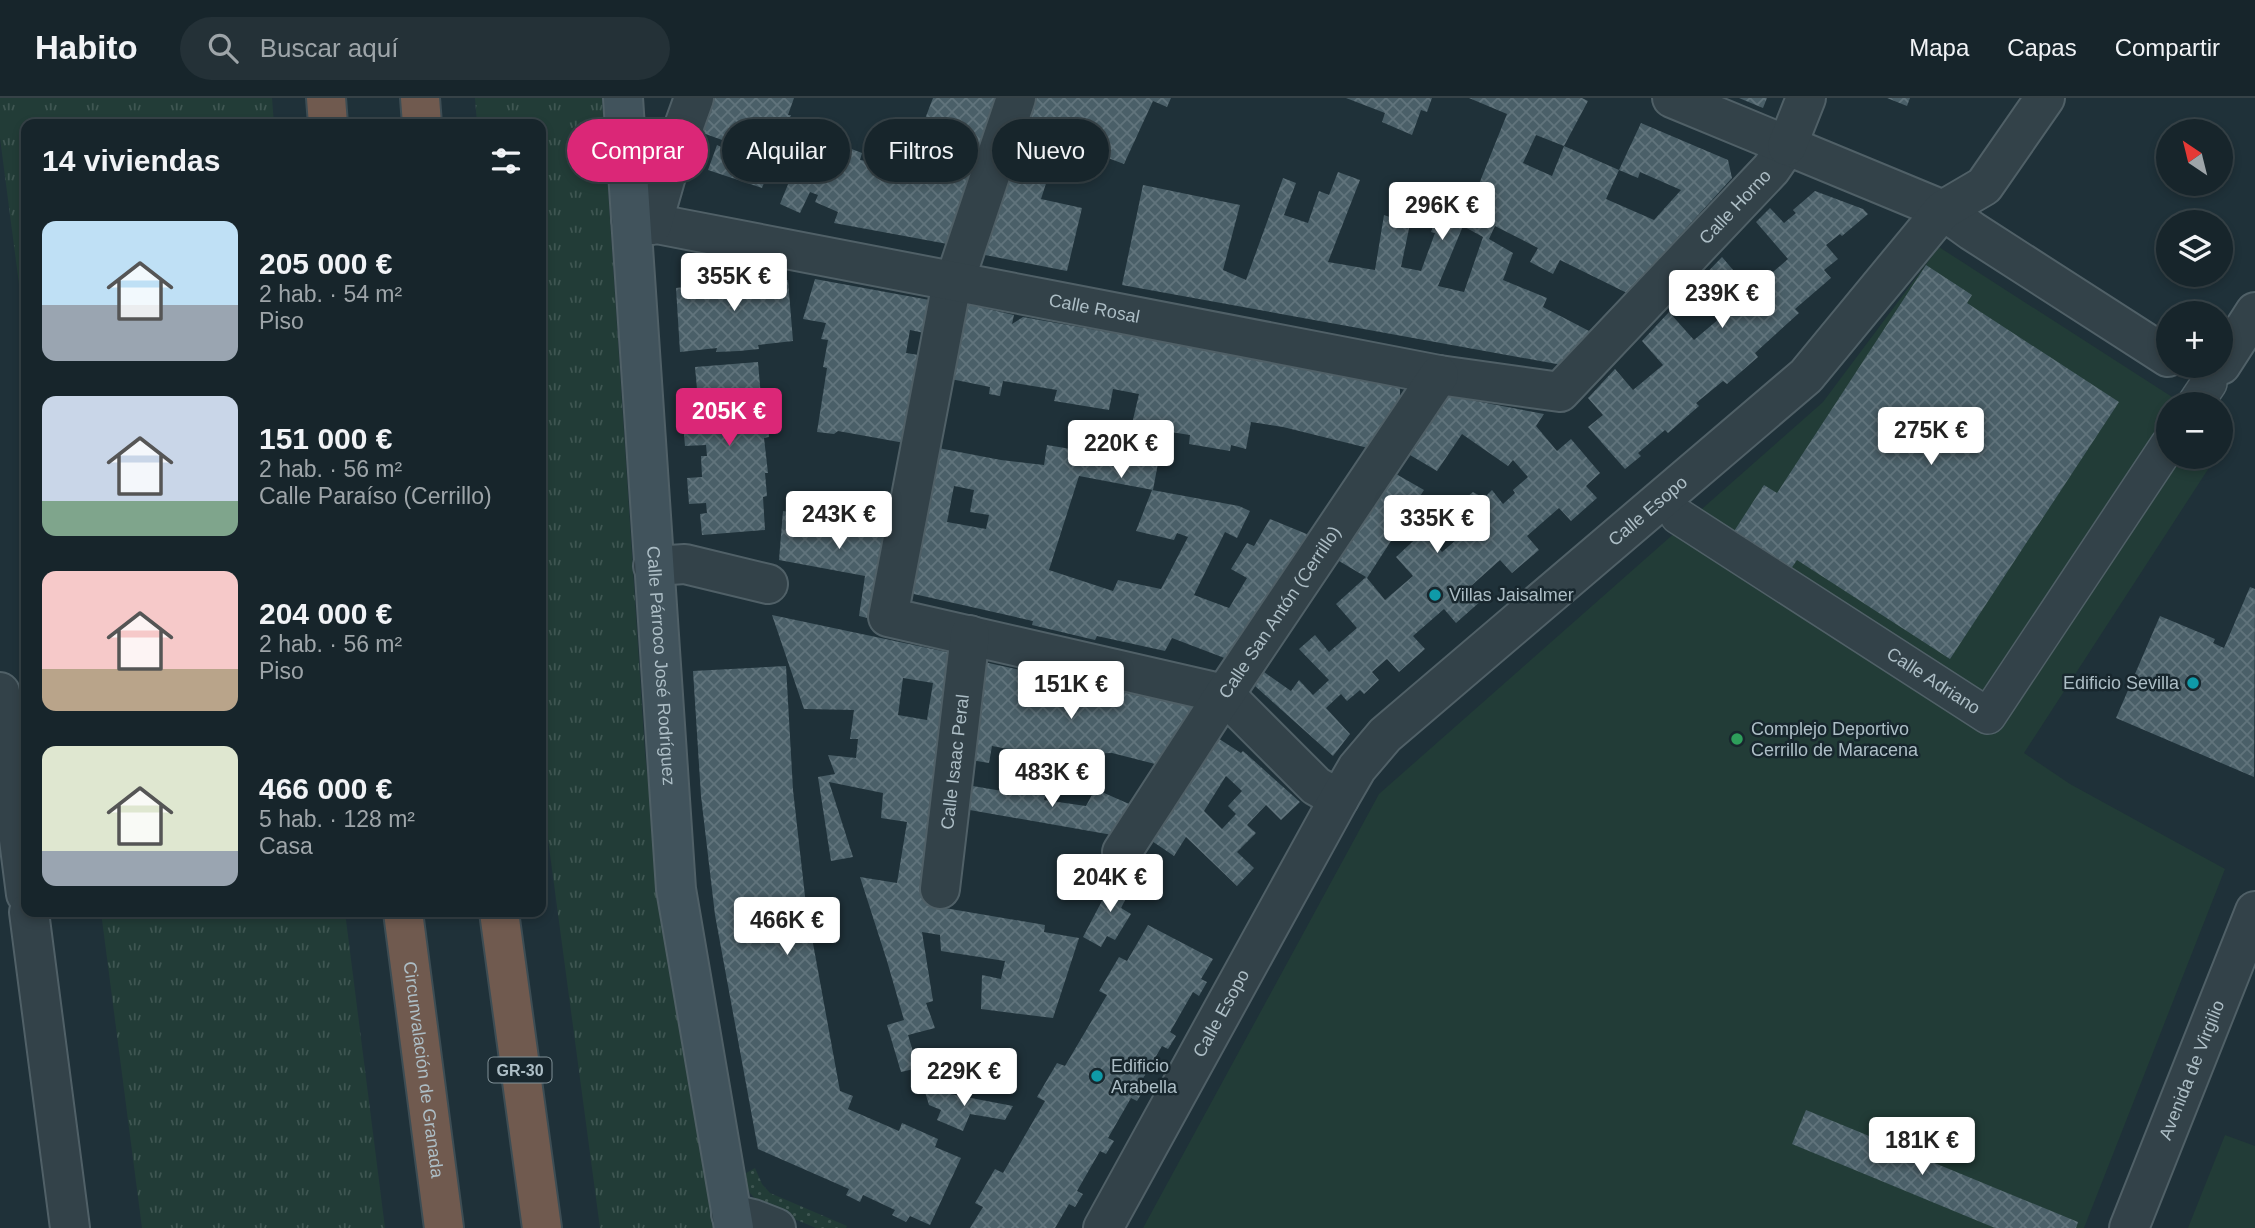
<!DOCTYPE html>
<html lang="es">
<meta charset="utf-8">
<style>
body{margin:0;font-family:Arial,sans-serif;background:#243137;color:#f1f3f6;height:100vh;display:flex;flex-direction:column;font-size:26px;white-space:nowrap}
*{box-sizing:border-box;margin:0}
p{font-size:23px;color:#9ea5a9}
.icon{flex:none;width:38px;height:38px;fill:none;stroke:currentColor;stroke-width:2;stroke-linecap:round;stroke-linejoin:round}
.map{position:relative;flex:1;overflow:hidden}
.side{position:absolute;left:21px;top:21px;width:525px;height:798px;display:flex;flex-direction:column;background:#17252b;border-radius:14px;box-shadow:0 4px 10px #0003,0 0 0 2px #364247}
.side>*{flex:none}
.hud{position:absolute;left:567px;top:21px;width:665px;height:63px;display:flex;gap:14px}
.needle{width:46px;rotate:325deg}
.tools{position:absolute;left:2156px;top:21px;display:grid;gap:14px}
.tools a{display:grid;place-items:center;width:77px;height:77px;border-radius:50%;background:#17252b;box-shadow:0 4px 10px #0003,0 0 0 2px #364247;font-size:35px}
.price{position:absolute;translate:-50% -60px;padding:0 16px;border-radius:7px;background:#fff;color:#222;font-size:23px;line-height:46px;filter:drop-shadow(0 2px 4px #0008)}
.price::after{content:'';position:absolute;left:50%;top:42px;width:21px;height:16px;margin-left:-10px;background:inherit;clip-path:polygon(0 0,100% 0,50% 100%)}
.price.selected{background:#db2777;color:#fff}
ul{padding:0;list-style:none}
li{display:flex;align-items:center;gap:21px;height:175px;padding:0 21px}
li span{display:grid;place-items:center;flex:none;width:196px;height:140px;border-radius:14px;color:#555}
li>.icon{margin-inline-start:auto}
span .icon{width:84px;height:84px;fill:#fffc;stroke-width:1}
li b{font-size:30px}
h2{display:flex;justify-content:space-between;align-items:center;height:84px;padding:0 21px;font-size:30px}
.pill{padding:0 24px;border-radius:32px;background:#17252b;box-shadow:0 4px 10px #0003,0 0 0 2px #364247;font-size:24px;line-height:63px}
.pill.selected{background:#db2777;color:#fff}
header{display:flex;align-items:center;gap:42px;box-sizing:border-box;height:98px;padding:0 35px;background:#17252b;border-bottom:2px solid #364247}
header strong{font-size:33px}
nav{display:flex;gap:38px;margin-inline-start:auto;font-size:24px}
.search{width:490px;height:63px;background:#243137;display:flex;align-items:center;gap:18px;box-sizing:border-box;padding:0 24px;border-radius:38px;color:#9ea5a9;font-size:26px}
.map>svg:first-child{display:block}
.grass{fill:url(#grass-tufts)}
.park{fill:#223c37}
.garden{fill:url(#garden-dots)}
.building{fill:url(#building-cross-hatch);fill-rule:evenodd}
.lines{fill:none;stroke-linecap:round;stroke-linejoin:round}
.pedestrian-casing{stroke:#506067;stroke-width:38}
.minor-casing{stroke:#506067;stroke-width:42}
.tertiary-casing{stroke:#506067;stroke-width:42}
.secondary-casing{stroke:#506067;stroke-width:42}
.motorway-casing{stroke:#3d4d54;stroke-width:42}
.pedestrian{stroke:#334249;stroke-width:35}
.minor{stroke:#334249;stroke-width:38}
.tertiary{stroke:#334249;stroke-width:38}
.secondary{stroke:#41535c;stroke-width:38}
.motorway{stroke:#705a4f;stroke-width:38}
.culture-dot{fill:#0f9aa8;stroke:#18272e;stroke-width:2.5}
.leisure-dot{fill:#2e9e5b;stroke:#18272e;stroke-width:2.5}
.labels{text-anchor:middle;dominant-baseline:central;stroke-width:5;stroke-linejoin:round;paint-order:stroke}
.shield{fill:#18272e;stroke:#809198;stroke-width:2}
.shield-label{font-size:16px;font-weight:bold;fill:#adbec6}
.street-label{font-size:18px;fill:#adbec6;stroke:#18272e}
.poi-label{font-size:18px;fill:#adbec6;stroke:#18272e;text-anchor:start}
</style>
<header>
<strong>Habito</strong>
<div class="search"><svg class="icon" aria-label="search" viewBox="0 0 24 24"><circle cx="10" cy="10" r="6"/><path d="M15 15l6 6"/></svg>Buscar aquí</div>
<nav><a>Mapa</a><a>Capas</a><a>Compartir</a></nav>
</header>
<div class="map">
<svg width="2255" height="1130" viewBox="0 0 2255 1130">
<defs>
<pattern id="grass-tufts" width="24" height="20" patternUnits="userSpaceOnUse" patternTransform="scale(1.75)"><rect width="24" height="20" fill="#223c37"/><path d="M3 7l-1-3M5 7V3M7 7l1-3M15 17l-1-3M17 17v-4M19 17l1-3" fill="none" stroke="#3f5652"/></pattern>
<pattern id="garden-dots" width="8" height="8" patternUnits="userSpaceOnUse" patternTransform="scale(1.75)"><rect width="8" height="8" fill="#223c37"/><path d="M2 2h.1M6 6h.1" fill="none" stroke="#3f5652" stroke-width="1.8" stroke-linecap="round"/></pattern>
<pattern id="building-cross-hatch" width="8" height="8" patternUnits="userSpaceOnUse" patternTransform="scale(1.75)"><rect width="8" height="8" fill="#4a5f68"/><path d="M0 0l8 8M0 8l8-8" fill="none" stroke="#61747c"/></pattern>
</defs>
<rect width="100%" height="100%" fill="#1f3139"/>
<g class="grass">
<path d="M 0,0 L 272,0 L 274,26 L 26,26 L 26,240 L 0,40 Z"/>
<path d="M 475,0 L 602,0 L 645,655 L 662,818 L 715,1130 L 600,1130 L 541,689 L 541,26 L 477,26 Z"/>
<path d="M 101,814 L 345,814 L 385,1130 L 142,1130 Z"/>
</g>
<g class="park">
<path d="M 1939,149 L 2183,306 L 2168,306 L 2168,359 L 2216,359 L 2024,655 L 2070,686 L 2225,771 L 2084,1130 L 1143,1130 L 1379,696 L 1823,304 Z"/>
<path d="M 2225,1037 L 2255,1048 L 2255,1130 L 2188,1130 Z"/>
</g>
<path class="garden" d="M 755,1070 L 762,1086 L 770,1095 L 847,1128 L 846,1130 L 816,1130 L 761,1107 L 750,1095 L 741,1078 Z"/>
<g class="building">
<path d="M 713,0 L 794,0 L 788,17 L 791,17 L 762,90 L 708,72 L 717,47 L 723,50 L 725,43 L 700,34 Z"/>
<path d="M 933,0 L 1007,0 L 953,147 L 834,125 L 838,114 L 815,104 L 818,97 L 810,94 L 800,115 L 780,106 L 810,32 L 829,39 L 828,42 L 862,55 L 860,62 L 940,77 L 949,43 L 920,34 Z"/>
<path d="M 1032,0 L 1171,0 L 1167,9 L 1153,3 L 1124,66 L 1065,44 L 1055,74 L 1050,73 L 1041,101 L 1082,110 L 1067,173 L 980,156 Z"/>
<path d="M 1346,0 L 1432,0 L 1427,14 L 1421,12 L 1412,37 L 1382,24 L 1385,15 Z"/>
<path d="M 1469,0 L 1582,0 L 1588,3 L 1564,48 L 1536,37 L 1523,65 L 1552,78 L 1564,48 L 1587,58 L 1619,72 L 1606,101 L 1654,122 L 1681,92 L 1640,74 L 1638,80 L 1619,72 L 1641,25 L 1728,62 L 1732,80 L 1627,195 L 1560,162 L 1553,176 L 1530,164 L 1538,150 L 1495,128 L 1489,141 L 1513,155 L 1503,182 L 1547,200 L 1543,209 L 1591,234 L 1562,267 L 1122,187 L 1143,87 L 1240,107 L 1223,172 L 1246,182 L 1283,80 L 1296,85 L 1284,117 L 1308,125 L 1319,93 L 1329,97 L 1338,74 L 1360,82 L 1328,164 L 1375,172 L 1384,117 L 1410,126 L 1401,169 L 1421,173 L 1435,135 L 1431,134 L 1443,102 L 1469,111 L 1507,16 ZM 1463,128 L 1483,139 L 1464,194 L 1438,188 Z"/>
<path d="M 1739,0 L 1767,0 L 1763,10 Z"/>
<path d="M 1887,0 L 1910,0 L 1907,8 Z"/>
<path d="M 1815,93 L 1863,111 L 1868,116 L 1842,138 L 1840,136 L 1826,147 L 1838,161 L 1824,172 L 1831,180 L 1795,211 L 1799,215 L 1755,255 L 1758,259 L 1750,266 L 1727,286 L 1723,283 L 1696,305 L 1699,308 L 1668,335 L 1665,332 L 1638,355 L 1641,358 L 1625,371 L 1588,329 L 1603,317 L 1588,300 L 1615,271 L 1633,292 L 1663,267 L 1642,243 L 1669,214 L 1694,242 L 1720,220 L 1693,189 L 1722,159 L 1751,193 L 1788,161 L 1756,124 L 1770,110 L 1784,125 L 1796,115 L 1793,112 Z"/>
<path d="M 1926,167 L 1972,197 L 1967,205 L 2119,304 L 1950,561 L 1797,462 L 1786,478 L 1729,441 L 1764,387 L 1777,395 Z"/>
<path d="M 753,168 L 755,188 L 760,188 L 760,184 L 788,182 L 793,243 L 758,247 L 759,251 L 739,253 L 716,254 L 717,250 L 680,254 L 676,190 L 699,187 L 699,194 L 710,193 L 708,173 Z"/>
<path d="M 815,181 L 935,203 L 929,236 L 910,232 L 906,255 L 925,258 L 910,346 L 838,333 L 834,336 L 817,334 L 827,270 L 823,269 L 828,242 L 821,241 L 826,225 L 803,221 Z"/>
<path d="M 961,205 L 1014,217 L 1012,226 L 1023,219 L 1395,285 L 1400,289 L 1400,300 L 1368,350 L 1283,329 L 1251,324 L 1246,351 L 1231,347 L 1230,353 L 1189,346 L 1190,337 L 1164,333 L 1153,392 L 1079,378 L 1049,472 L 1113,493 L 1118,482 L 1161,491 L 1188,439 L 1177,435 L 1174,442 L 1136,433 L 1152,392 L 1239,408 L 1250,413 L 1237,440 L 1225,434 L 1194,497 L 1229,510 L 1247,480 L 1231,471 L 1247,445 L 1254,448 L 1270,421 L 1314,439 L 1235,564 L 1172,540 L 1165,553 L 1097,538 L 1095,542 L 1032,527 L 1033,523 L 905,494 L 933,349 L 1001,362 L 1044,367 L 1047,347 L 1124,360 L 1139,296 L 1113,291 L 1109,312 L 1054,303 L 1057,292 L 1003,283 L 1000,298 L 989,296 L 990,289 L 946,280 ZM 954,388 L 974,392 L 970,414 L 989,417 L 986,431 L 947,424 Z"/>
<path d="M 758,264 L 761,299 L 764,298 L 769,339 L 764,340 L 768,375 L 765,375 L 767,398 L 763,399 L 765,432 L 702,437 L 700,416 L 707,415 L 706,405 L 689,406 L 687,380 L 702,379 L 701,358 L 707,358 L 706,347 L 685,348 L 681,302 L 704,300 L 703,290 L 697,291 L 695,269 Z"/>
<path d="M 1449,298 L 1544,316 L 1536,328 L 1557,353 L 1571,341 L 1600,375 L 1586,388 L 1597,400 L 1571,423 L 1559,410 L 1527,438 L 1539,452 L 1512,475 L 1500,462 L 1471,488 L 1482,502 L 1456,525 L 1444,511 L 1413,538 L 1425,551 L 1399,574 L 1387,561 L 1372,574 L 1379,582 L 1364,596 L 1360,592 L 1347,603 L 1341,596 L 1326,610 L 1350,636 L 1333,658 L 1255,588 L 1264,574 L 1291,593 L 1299,582 L 1313,597 L 1329,582 L 1299,551 L 1315,537 L 1329,554 L 1357,530 L 1336,506 L 1366,479 L 1339,463 L 1396,376 L 1424,392 L 1367,480 L 1385,502 L 1413,478 L 1396,459 L 1424,433 L 1442,454 L 1470,430 L 1454,410 L 1473,394 L 1484,400 L 1492,392 L 1503,406 L 1515,395 L 1513,392 L 1528,379 L 1513,362 L 1508,368 L 1462,336 L 1437,373 L 1410,357 Z"/>
<path d="M 783,413 L 893,431 L 876,522 L 859,518 L 865,478 L 779,462 Z"/>
<path d="M 2250,489 L 2255,491 L 2254,679 L 2116,620 L 2160,518 L 2215,541 L 2213,545 L 2224,550 Z"/>
<path d="M 772,517 L 961,557 L 927,807 L 1045,827 L 1044,834 L 1079,840 L 1053,920 L 981,911 L 982,877 L 1001,881 L 1005,863 L 941,853 L 940,837 L 922,834 L 933,903 L 926,905 L 935,930 L 908,937 L 918,970 L 901,974 L 887,927 L 904,922 L 887,863 L 860,779 L 897,785 L 907,724 L 881,720 L 883,695 L 829,684 L 853,759 L 831,763 L 818,679 L 835,676 L 828,657 L 856,660 L 858,641 L 850,641 L 854,612 L 804,611 ZM 903,580 L 933,585 L 927,622 L 898,617 Z"/>
<path d="M 984,564 L 1200,611 L 1163,668 L 1112,655 L 1077,656 L 1072,673 L 1013,663 L 1014,652 L 992,648 L 989,665 L 971,662 Z"/>
<path d="M 786,568 L 793,692 L 806,807 L 840,993 L 853,998 L 848,1011 L 899,1033 L 902,1025 L 938,1041 L 935,1049 L 961,1060 L 930,1127 L 910,1118 L 906,1124 L 892,1117 L 895,1112 L 863,1097 L 860,1104 L 846,1097 L 849,1091 L 758,1051 L 715,817 L 701,698 L 693,573 Z"/>
<path d="M 1213,637 L 1241,655 L 1243,653 L 1300,704 L 1281,722 L 1266,707 L 1247,727 L 1256,735 L 1237,754 L 1254,770 L 1237,788 L 1186,739 L 1174,758 L 1146,739 ZM 1226,678 L 1242,693 L 1228,708 L 1236,716 L 1222,731 L 1204,713 Z"/>
<path d="M 1009,686 L 1047,692 L 1044,702 L 1086,708 L 1095,691 L 1136,709 L 1118,738 L 964,711 L 967,687 L 1008,694 Z"/>
<path d="M 1115,778 L 1133,787 L 1121,810 L 1131,816 L 1115,842 L 1107,838 L 1101,849 L 1083,839 Z"/>
<path d="M 1148,827 L 1213,861 L 1201,881 L 1207,884 L 1199,898 L 1193,894 L 1170,934 L 1176,938 L 1168,951 L 1162,948 L 1139,987 L 1145,990 L 1137,1003 L 1131,1000 L 1108,1040 L 1114,1043 L 1106,1056 L 1100,1053 L 1077,1093 L 1083,1096 L 1075,1109 L 1069,1106 L 1055,1130 L 970,1130 L 983,1109 L 975,1105 L 995,1071 L 1003,1075 L 1045,1003 L 1037,999 L 1057,965 L 1065,968 L 1107,897 L 1099,893 L 1119,859 L 1127,863 Z"/>
<path d="M 924,991 L 1013,1008 L 1005,1022 L 970,1016 L 963,1033 L 937,1022 L 941,1012 L 929,1007 Z"/>
<path d="M 1806,1012 L 2078,1124 L 2076,1130 L 1995,1130 L 1792,1046 Z"/>
</g>
<g class="lines">
<g class="pedestrian-casing">
<g id="pedestrian">
<path d="M 2195,306 L 2209,285"/>
<path id="s1" d="M 1678,418 L 1988,618 L 2168,347"/>
</g>
</g>
<g class="minor-casing">
<g id="minor">
<path d="M 1016,0 L 949,200 L 888,519 L 1224,596"/>
<path id="s2" d="M 631,121 L 1439,277 L 1560,294 L 1771,71 L 1787,48"/>
<path d="M 652,127 L 666,78 L 694,0"/>
<path d="M 653,468 L 685,466 L 768,486"/>
<path d="M 0,594 L 26,796"/>
<path d="M 1224,596 L 1316,688 L 1339,701"/>
<path id="s3" d="M 1122,754 L 1216,609 L 1439,277"/>
<path id="s4" d="M 940,791 L 970,537"/>
<path d="M 29,814 L 70,1130"/>
</g>
</g>
<g class="tertiary-casing">
<g id="tertiary">
<path d="M 1672,0 L 1943,112 L 1972,133 L 2168,259"/>
<path d="M 1787,48 L 1806,0"/>
<path d="M 2221,267 L 2255,214"/>
<path d="M 731,1116 L 753,1121 L 776,1130"/>
<path id="s5" d="M 1103,1130 L 1339,701 L 1357,670 L 1385,637 L 1806,278 L 1943,112 L 1984,88 L 2045,0"/>
<path id="s6" d="M 2129,1130 L 2255,813"/>
</g>
</g>
<g class="secondary-casing">
<g id="secondary">
<path id="s7" d="M 623,0 L 676,791 L 734,1130"/>
</g>
</g>
<g class="motorway-casing">
<g id="motorway">
<path d="M 326,0 L 328,26"/>
<path d="M 420,0 L 422,26"/>
<path id="s8" d="M 403,814 L 444,1130"/>
<path d="M 499,814 L 542,1130"/>
</g>
</g>
<use href="#pedestrian" class="pedestrian"/>
<use href="#minor" class="minor"/>
<use href="#tertiary" class="tertiary"/>
<use href="#secondary" class="secondary"/>
<use href="#motorway" class="motorway"/>
</g>
<g class="culture-dot">
<circle cx="1435" cy="497" r="7"/>
<circle cx="2193" cy="585" r="7"/>
<circle cx="1097" cy="978" r="7"/>
</g>
<circle class="leisure-dot" cx="1737" cy="641" r="7"/>
<g class="labels">
<rect class="shield" x="488.5" y="959.5" width="63" height="25" rx="5"/>
<g class="shield-label">
<text x="520" y="972">GR-30</text>
</g>
<g class="street-label">
<text stroke="none"><textPath href="#s2" startOffset="1200">Calle Horno</textPath></text>
<text stroke="none"><textPath href="#s2" startOffset="472">Calle Rosal</textPath></text>
<text stroke="none"><textPath href="#s5" startOffset="914">Calle Esopo</textPath></text>
<text stroke="none"><textPath href="#s3" startOffset="287">Calle San Antón (Cerrillo)</textPath></text>
<text stroke="none"><textPath href="#s7" startOffset="569">Calle Párroco José Rodríguez</textPath></text>
<text stroke="none"><textPath href="#s1" startOffset="304">Calle Adriano</textPath></text>
<text stroke="none"><textPath href="#s4" startOffset="128">Calle Isaac Peral</textPath></text>
<text stroke="none"><textPath href="#s5" startOffset="245">Calle Esopo</textPath></text>
<text stroke="none"><textPath href="#s6" startOffset="170">Avenida de Virgilio</textPath></text>
<text stroke="none"><textPath href="#s8" startOffset="159">Circunvalación de Granada</textPath></text>
</g>
<g class="poi-label">
<text x="1449" y="497">Villas Jaisalmer</text>
<text x="2179" y="585" text-anchor="end">Edificio Sevilla</text>
<text x="1751" y="631">Complejo Deportivo<tspan x="1751" dy="21">Cerrillo de Maracena</tspan></text>
<text x="1111" y="968">Edificio<tspan x="1111" dy="21">Arabella</tspan></text>
</g>
</g>
</svg>
<div class="tools">
<a><svg class="needle" viewBox="-14 -14 28 28"><path d="M0-13l5 13h-10z" fill="#e53935"/><path d="M0 13l5-13h-10z" fill="#9ea5a9"/></svg></a>
<a><svg class="icon" aria-label="layers" viewBox="0 0 24 24"><path d="M12 4l9 5-9 5-9-5zM3 14l9 5 9-5"/></svg></a>
<a>+</a>
<a>−</a>
</div>
<b class="price" style="left:1442px;top:144px">296K €</b>
<b class="price" style="left:734px;top:215px">355K €</b>
<b class="price" style="left:1722px;top:232px">239K €</b>
<b class="price selected" style="left:729px;top:350px">205K €</b>
<b class="price" style="left:1931px;top:369px">275K €</b>
<b class="price" style="left:1121px;top:382px">220K €</b>
<b class="price" style="left:839px;top:453px">243K €</b>
<b class="price" style="left:1437px;top:457px">335K €</b>
<b class="price" style="left:1071px;top:623px">151K €</b>
<b class="price" style="left:1052px;top:711px">483K €</b>
<b class="price" style="left:1110px;top:816px">204K €</b>
<b class="price" style="left:787px;top:859px">466K €</b>
<b class="price" style="left:964px;top:1010px">229K €</b>
<b class="price" style="left:1922px;top:1079px">181K €</b>
<div class="hud">
<a class="pill selected">Comprar</a>
<a class="pill">Alquilar</a>
<a class="pill">Filtros</a>
<a class="pill">Nuevo</a>
</div>
<section class="side">
<h2>14 viviendas<svg class="icon" aria-label="filters" viewBox="0 0 24 24"><path d="M4 7h16M4 17h16"/><circle cx="9" cy="7" r="2"/><circle cx="15" cy="17" r="2"/></svg></h2>
<ul>
<li><span style="background:linear-gradient(#bfe0f5 60%,#9aa5b1 0)"><svg class="icon" aria-label="home" viewBox="0 0 24 24"><path d="M3 11l9-7 9 7M6 9v11h12V9"/></svg></span><div><b>205 000 €</b><p>2 hab. · 54 m²</p><p>Piso</p></div></li>
<li><span style="background:linear-gradient(#c9d6e8 75%,#7fa58c 0)"><svg class="icon" aria-label="home" viewBox="0 0 24 24"><path d="M3 11l9-7 9 7M6 9v11h12V9"/></svg></span><div><b>151 000 €</b><p>2 hab. · 56 m²</p><p>Calle Paraíso (Cerrillo)</p></div></li>
<li><span style="background:linear-gradient(#f6c9c9 70%,#b9a48a 0)"><svg class="icon" aria-label="home" viewBox="0 0 24 24"><path d="M3 11l9-7 9 7M6 9v11h12V9"/></svg></span><div><b>204 000 €</b><p>2 hab. · 56 m²</p><p>Piso</p></div></li>
<li><span style="background:linear-gradient(#dfe7d0 75%,#9aa5b1 0)"><svg class="icon" aria-label="home" viewBox="0 0 24 24"><path d="M3 11l9-7 9 7M6 9v11h12V9"/></svg></span><div><b>466 000 €</b><p>5 hab. · 128 m²</p><p>Casa</p></div></li>
</ul>
</section>
</div>
